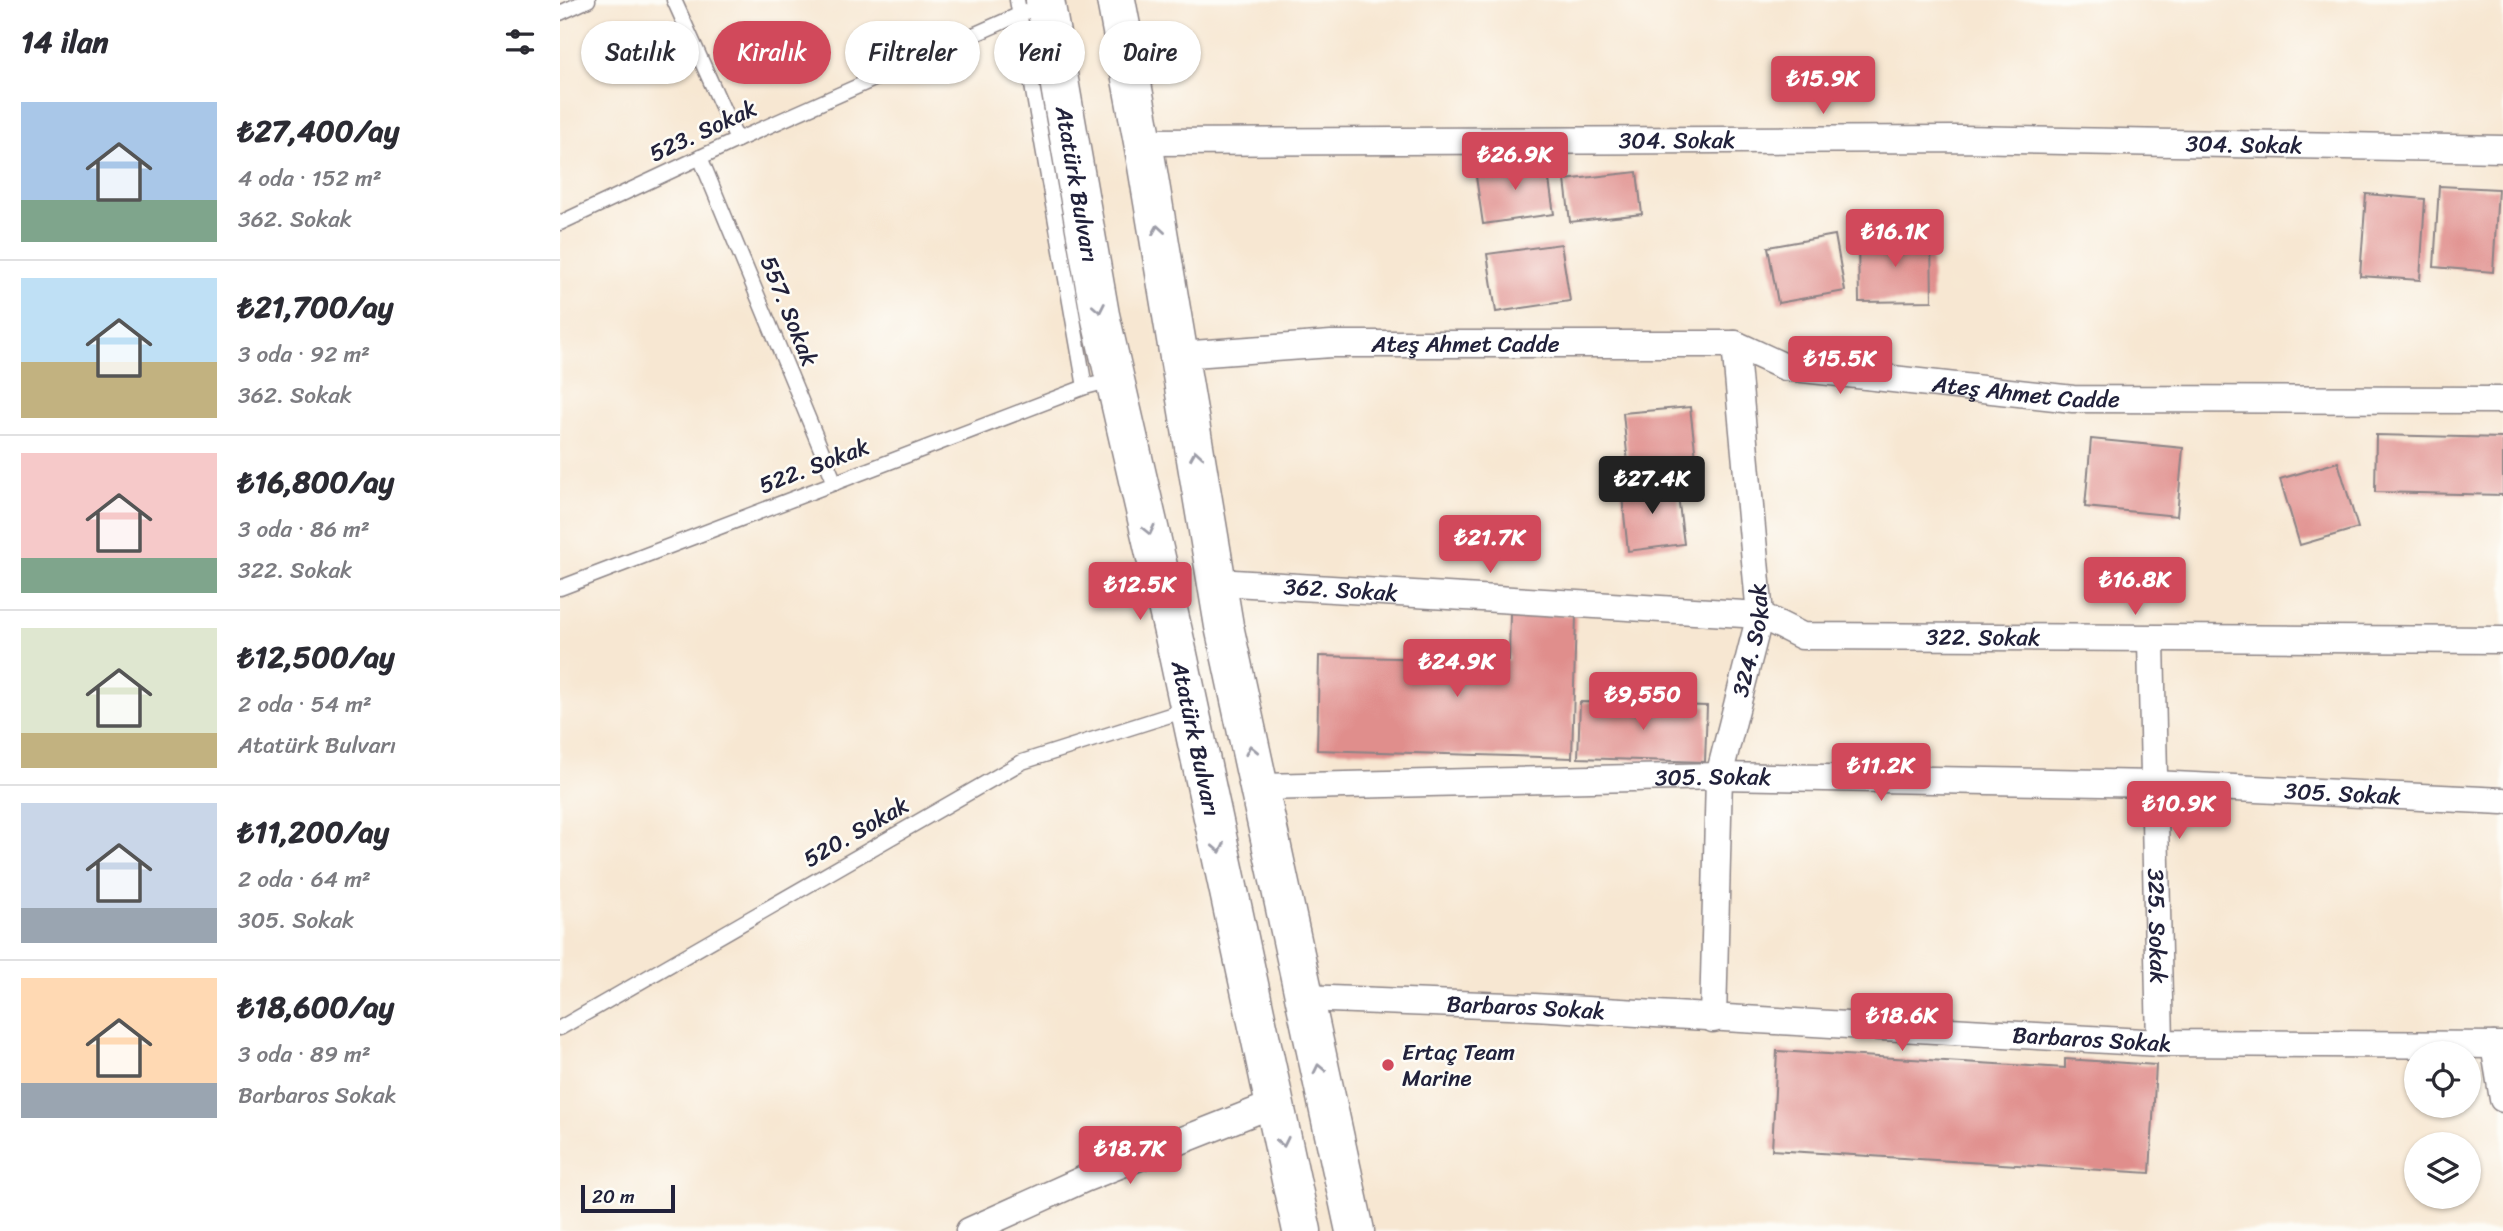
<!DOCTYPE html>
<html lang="tr">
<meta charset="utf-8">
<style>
body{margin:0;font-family:Sriracha,sans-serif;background:#f2f2f3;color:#2b2b33;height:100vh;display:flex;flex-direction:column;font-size:26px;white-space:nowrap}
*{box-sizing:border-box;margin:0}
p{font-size:23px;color:#7c7c81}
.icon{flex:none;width:38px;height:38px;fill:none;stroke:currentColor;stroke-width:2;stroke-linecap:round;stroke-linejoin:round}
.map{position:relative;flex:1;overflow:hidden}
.side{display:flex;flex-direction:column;background:#fff;width:560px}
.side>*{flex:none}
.top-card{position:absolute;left:21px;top:21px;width:665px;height:63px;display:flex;gap:14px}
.controls{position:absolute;left:1844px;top:1041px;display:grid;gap:14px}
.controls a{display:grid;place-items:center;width:77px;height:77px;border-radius:50%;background:#fff;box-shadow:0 2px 5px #0004;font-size:35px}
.scale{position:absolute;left:21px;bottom:18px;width:94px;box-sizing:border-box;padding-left:7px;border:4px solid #22223b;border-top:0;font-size:19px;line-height:24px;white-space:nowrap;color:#22223b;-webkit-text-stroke:5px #fdfcf7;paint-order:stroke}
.price{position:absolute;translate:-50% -60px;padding:0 16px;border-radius:7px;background:#d1495b;color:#fff;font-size:23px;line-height:46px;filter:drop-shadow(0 2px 4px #0008)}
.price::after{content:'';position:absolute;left:50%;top:42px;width:21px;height:16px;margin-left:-10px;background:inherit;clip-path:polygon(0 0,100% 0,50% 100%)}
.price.on{background:#222;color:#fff}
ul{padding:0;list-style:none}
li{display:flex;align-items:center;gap:21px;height:175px;padding:0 21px}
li+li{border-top:2px solid #e1e1e2}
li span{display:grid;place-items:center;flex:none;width:196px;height:140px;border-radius:0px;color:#555}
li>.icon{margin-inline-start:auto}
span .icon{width:84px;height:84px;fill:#fffc;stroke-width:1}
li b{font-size:30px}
h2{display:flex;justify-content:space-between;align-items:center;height:84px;padding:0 21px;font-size:30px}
.pill{padding:0 24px;border-radius:32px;background:#fff;box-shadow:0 2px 5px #0004;font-size:24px;line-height:63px}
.pill.on{background:#d1495b;color:#fff}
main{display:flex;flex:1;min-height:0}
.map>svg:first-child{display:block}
.building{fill:#e08e8c}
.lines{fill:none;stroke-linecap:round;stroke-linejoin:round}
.service-casing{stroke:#8c8486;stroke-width:17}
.minor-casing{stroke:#8c8486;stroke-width:29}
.secondary-casing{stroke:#8c8486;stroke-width:41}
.service{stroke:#fff;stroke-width:14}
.minor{stroke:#fff;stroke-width:26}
.secondary{stroke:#fff;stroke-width:38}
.oneway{stroke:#9c9ca7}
.poi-dot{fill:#d1495b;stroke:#fdfcf7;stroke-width:2.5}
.labels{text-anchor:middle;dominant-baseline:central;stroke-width:5;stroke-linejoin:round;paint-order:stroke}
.street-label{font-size:23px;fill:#22223b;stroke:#fdfcf7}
.poi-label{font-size:23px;fill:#22223b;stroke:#fdfcf7;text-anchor:start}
</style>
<main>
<section class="side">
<h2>14 ilan<svg class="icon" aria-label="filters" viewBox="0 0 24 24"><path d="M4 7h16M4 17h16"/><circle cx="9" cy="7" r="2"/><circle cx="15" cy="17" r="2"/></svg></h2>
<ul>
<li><span style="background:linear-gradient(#a9c7e8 70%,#7fa58c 0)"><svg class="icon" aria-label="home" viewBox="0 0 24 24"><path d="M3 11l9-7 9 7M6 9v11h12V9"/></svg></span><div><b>₺27,400/ay</b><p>4 oda · 152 m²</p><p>362. Sokak</p></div></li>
<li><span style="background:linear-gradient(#bfe0f5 60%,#c2b280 0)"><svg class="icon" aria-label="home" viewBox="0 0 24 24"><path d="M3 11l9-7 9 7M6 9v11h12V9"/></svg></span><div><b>₺21,700/ay</b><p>3 oda · 92 m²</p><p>362. Sokak</p></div></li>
<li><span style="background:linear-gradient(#f6c9c9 75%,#7fa58c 0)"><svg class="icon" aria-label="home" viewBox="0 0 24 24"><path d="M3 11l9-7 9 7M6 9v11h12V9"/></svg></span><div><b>₺16,800/ay</b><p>3 oda · 86 m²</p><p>322. Sokak</p></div></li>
<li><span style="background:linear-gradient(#dfe7d0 75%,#c2b280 0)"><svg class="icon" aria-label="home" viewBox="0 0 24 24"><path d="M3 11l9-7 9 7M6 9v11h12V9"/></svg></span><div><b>₺12,500/ay</b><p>2 oda · 54 m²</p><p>Atatürk Bulvarı</p></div></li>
<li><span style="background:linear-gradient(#c9d6e8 75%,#9aa5b1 0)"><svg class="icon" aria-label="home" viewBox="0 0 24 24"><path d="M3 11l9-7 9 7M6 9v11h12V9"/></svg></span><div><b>₺11,200/ay</b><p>2 oda · 64 m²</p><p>305. Sokak</p></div></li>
<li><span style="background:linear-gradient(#ffd9b3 75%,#9aa5b1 0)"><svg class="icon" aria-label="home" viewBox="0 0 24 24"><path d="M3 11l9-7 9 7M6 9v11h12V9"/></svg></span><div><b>₺18,600/ay</b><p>3 oda · 89 m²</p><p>Barbaros Sokak</p></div></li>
</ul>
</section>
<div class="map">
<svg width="1943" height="1231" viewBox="0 0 1943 1231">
<rect width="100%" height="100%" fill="#fdfcf7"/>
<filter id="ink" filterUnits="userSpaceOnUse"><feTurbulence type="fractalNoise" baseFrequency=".0143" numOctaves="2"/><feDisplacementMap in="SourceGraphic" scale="14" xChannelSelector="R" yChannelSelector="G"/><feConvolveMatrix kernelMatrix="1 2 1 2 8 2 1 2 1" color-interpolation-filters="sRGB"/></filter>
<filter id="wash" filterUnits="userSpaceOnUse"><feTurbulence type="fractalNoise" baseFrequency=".00686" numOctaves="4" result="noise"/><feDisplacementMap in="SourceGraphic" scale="28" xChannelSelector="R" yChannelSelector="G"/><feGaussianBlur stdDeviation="1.57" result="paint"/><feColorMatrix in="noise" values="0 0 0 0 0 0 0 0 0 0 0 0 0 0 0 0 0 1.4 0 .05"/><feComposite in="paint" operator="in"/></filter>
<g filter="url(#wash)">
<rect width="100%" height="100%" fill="#f7e7d2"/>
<g id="blocks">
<g class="building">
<path d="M 986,160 L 994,214 L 923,224 L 915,170 Z"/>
<path d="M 1077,172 L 1082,214 L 1010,222 L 1005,180 Z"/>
<path d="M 1879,186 L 1938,189 L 1933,272 L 1874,267 Z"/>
<path d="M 1806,194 L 1865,199 L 1860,280 L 1800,276 Z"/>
<path d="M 1275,235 L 1285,291 L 1218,303 L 1208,247 Z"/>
<path d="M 1371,237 L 1372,301 L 1299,302 L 1298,238 Z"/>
<path d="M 1001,244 L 1010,301 L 936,312 L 927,254 Z"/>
<path d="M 1130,407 L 1137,466 L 1069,473 L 1063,413 Z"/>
<path d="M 1816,435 L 1943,438 L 1943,495 L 1815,492 Z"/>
<path d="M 1531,439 L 1623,448 L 1617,516 L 1525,507 Z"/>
<path d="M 1778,462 L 1798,528 L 1740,545 L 1720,479 Z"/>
<path d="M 1116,480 L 1124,544 L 1068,551 L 1061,487 Z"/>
<path d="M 950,613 L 1016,615 L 1012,758 L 757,750 L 759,656 L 949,661 Z"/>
<path d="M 1020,702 L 1147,706 L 1145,762 L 1018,758 Z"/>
<path d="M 1217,1051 L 1505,1068 L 1505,1059 L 1596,1065 L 1590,1173 L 1212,1150 Z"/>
</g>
</g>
</g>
<g filter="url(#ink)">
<use href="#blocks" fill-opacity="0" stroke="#8c8486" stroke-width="2"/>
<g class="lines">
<g class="service-casing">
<g id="service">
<path d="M 114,0 L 177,140"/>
<path d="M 457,0 L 525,387"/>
<path d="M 0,13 L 28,0"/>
<path d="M 140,157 L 275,483"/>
<path d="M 0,223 L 177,140 L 483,4"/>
<path d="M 0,588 L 525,387 L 552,380"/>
<path d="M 0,1028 L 462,762 L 629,709"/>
</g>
</g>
<g class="minor-casing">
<g id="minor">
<path id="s1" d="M 583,142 L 1401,139 L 1943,149"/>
<path id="s2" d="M 619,355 L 771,344 L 1175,344 L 1225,367 L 1513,399 L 1943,400"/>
<path id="s3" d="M 657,582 L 1200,615 L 1242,636 L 1943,640"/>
<path id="s4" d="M 1591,641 L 1600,1043"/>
<path id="s5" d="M 698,787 L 1159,776 L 1594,784 L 1943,801"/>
<path id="s6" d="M 744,998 L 974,1007 L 1600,1043 L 1943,1045"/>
<path id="s7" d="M 1153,1019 L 1159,776 L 1200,615 L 1175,344"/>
<path d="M 1934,1045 L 1943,1099"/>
<path d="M 409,1231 L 524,1179 L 714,1104"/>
</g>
</g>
<g class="secondary-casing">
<g id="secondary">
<path id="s8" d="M 485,0 L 540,315 L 614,636 L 742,1231"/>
<path d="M 556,0 L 583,142 L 664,626 L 795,1231"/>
</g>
</g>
<use href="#service" class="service"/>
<use href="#minor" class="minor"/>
<use href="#secondary" class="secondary"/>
</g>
<defs><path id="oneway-chevron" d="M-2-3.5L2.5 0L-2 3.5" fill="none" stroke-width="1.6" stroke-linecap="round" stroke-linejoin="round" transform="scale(1.75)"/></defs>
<g class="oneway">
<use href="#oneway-chevron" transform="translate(598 230) rotate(-99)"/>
<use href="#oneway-chevron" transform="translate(539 308) rotate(79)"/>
<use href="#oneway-chevron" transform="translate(636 455) rotate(-99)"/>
<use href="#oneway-chevron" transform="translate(589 530) rotate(77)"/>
<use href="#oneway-chevron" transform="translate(691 750) rotate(-102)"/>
<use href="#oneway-chevron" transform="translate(659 848) rotate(78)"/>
<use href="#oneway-chevron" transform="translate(759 1069) rotate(-102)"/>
<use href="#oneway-chevron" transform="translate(723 1142) rotate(78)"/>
</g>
</g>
<circle class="poi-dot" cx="828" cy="1065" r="7"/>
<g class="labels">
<g class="street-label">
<text transform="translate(143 131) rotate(-25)">523. Sokak</text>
<text stroke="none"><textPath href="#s1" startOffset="534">304. Sokak</textPath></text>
<text stroke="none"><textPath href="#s1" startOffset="1101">304. Sokak</textPath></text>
<text stroke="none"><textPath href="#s8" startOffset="187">Atatürk Bulvarı</textPath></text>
<text transform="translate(229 311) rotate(68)">557. Sokak</text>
<text stroke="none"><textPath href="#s2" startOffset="287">Ateş Ahmet Cadde</textPath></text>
<text stroke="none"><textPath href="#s2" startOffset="854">Ateş Ahmet Cadde</textPath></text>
<text transform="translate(254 466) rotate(-21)">522. Sokak</text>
<text stroke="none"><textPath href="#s3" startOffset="124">362. Sokak</textPath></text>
<text stroke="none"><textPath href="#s3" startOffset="772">322. Sokak</textPath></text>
<text stroke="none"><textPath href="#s7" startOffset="383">324. Sokak</textPath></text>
<text stroke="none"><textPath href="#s8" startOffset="754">Atatürk Bulvarı</textPath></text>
<text stroke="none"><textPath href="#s5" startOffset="455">305. Sokak</textPath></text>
<text stroke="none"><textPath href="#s5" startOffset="1085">305. Sokak</textPath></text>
<text transform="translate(296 832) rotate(-30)">520. Sokak</text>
<text stroke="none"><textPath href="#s4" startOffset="285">325. Sokak</textPath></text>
<text stroke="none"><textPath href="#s6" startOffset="222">Barbaros Sokak</textPath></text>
<text stroke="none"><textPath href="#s6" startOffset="789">Barbaros Sokak</textPath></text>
</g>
<g class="poi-label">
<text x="842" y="1052">Ertaç Team<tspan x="842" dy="26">Marine</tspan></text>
</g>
</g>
</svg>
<div class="controls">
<a><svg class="icon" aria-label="locate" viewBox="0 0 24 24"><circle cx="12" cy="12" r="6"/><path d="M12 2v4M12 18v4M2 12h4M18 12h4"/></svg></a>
<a><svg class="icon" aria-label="layers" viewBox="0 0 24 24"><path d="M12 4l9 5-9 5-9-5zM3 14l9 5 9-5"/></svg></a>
</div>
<div class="scale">20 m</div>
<b class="price" style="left:1263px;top:116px">₺15.9K</b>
<b class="price" style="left:955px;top:192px">₺26.9K</b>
<b class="price" style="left:1335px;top:269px">₺16.1K</b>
<b class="price" style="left:1280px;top:396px">₺15.5K</b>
<b class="price on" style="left:1092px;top:516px">₺27.4K</b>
<b class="price" style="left:930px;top:575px">₺21.7K</b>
<b class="price" style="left:1575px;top:617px">₺16.8K</b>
<b class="price" style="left:580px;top:622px">₺12.5K</b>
<b class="price" style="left:897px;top:699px">₺24.9K</b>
<b class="price" style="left:1083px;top:732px">₺9,550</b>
<b class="price" style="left:1321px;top:803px">₺11.2K</b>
<b class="price" style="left:1619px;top:841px">₺10.9K</b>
<b class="price" style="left:1342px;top:1053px">₺18.6K</b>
<b class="price" style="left:570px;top:1186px">₺18.7K</b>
<div class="top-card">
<a class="pill">Satılık</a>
<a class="pill on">Kiralık</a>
<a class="pill">Filtreler</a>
<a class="pill">Yeni</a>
<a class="pill">Daire</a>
</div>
</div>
</main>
